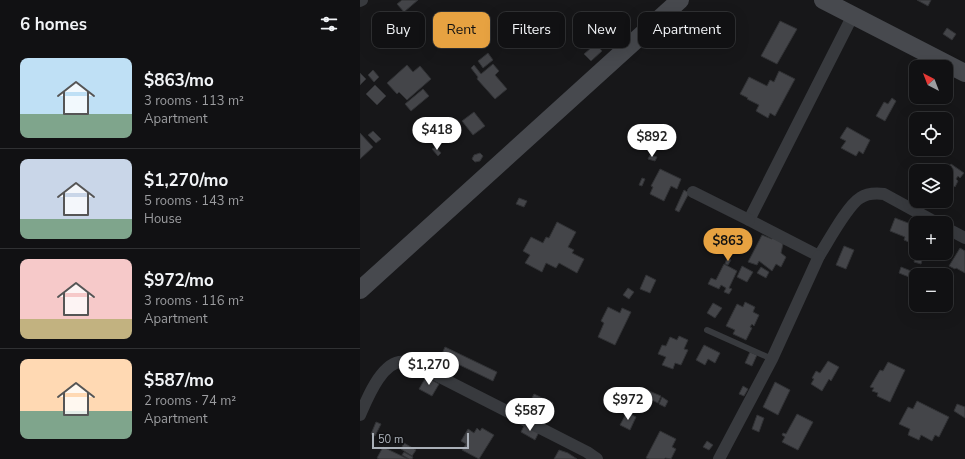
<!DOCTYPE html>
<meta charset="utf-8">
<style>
body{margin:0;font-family:"Nunito Sans",sans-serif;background:#1a1a1c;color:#f1f3f6;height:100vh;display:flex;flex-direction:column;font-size:15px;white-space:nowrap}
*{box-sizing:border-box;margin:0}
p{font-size:13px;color:#9c9da0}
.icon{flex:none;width:22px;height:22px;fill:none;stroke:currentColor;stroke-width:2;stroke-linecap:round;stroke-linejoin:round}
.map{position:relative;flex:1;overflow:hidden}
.sheet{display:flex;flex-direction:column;background:#111113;width:360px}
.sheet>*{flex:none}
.guide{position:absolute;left:12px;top:12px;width:380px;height:36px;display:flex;gap:8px}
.needle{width:26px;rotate:318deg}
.controls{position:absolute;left:549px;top:60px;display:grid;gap:8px}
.controls a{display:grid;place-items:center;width:44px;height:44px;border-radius:8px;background:#111113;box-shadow:0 4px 16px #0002,0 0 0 1px #303133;font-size:20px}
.scale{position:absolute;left:12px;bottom:10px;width:97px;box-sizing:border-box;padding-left:4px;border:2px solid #aab0b8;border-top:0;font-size:11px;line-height:14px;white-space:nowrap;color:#aab0b8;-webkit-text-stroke:3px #121214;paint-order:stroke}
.price{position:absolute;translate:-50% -34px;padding:0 9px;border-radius:14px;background:#fff;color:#222;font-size:13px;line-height:26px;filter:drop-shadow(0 1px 2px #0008)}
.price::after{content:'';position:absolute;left:50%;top:24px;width:12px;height:9px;margin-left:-6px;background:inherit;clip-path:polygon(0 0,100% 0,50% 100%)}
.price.current{background:#e7a241;color:#111}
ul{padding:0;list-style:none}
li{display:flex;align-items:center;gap:12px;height:100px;padding:0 20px}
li+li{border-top:1px solid #303133}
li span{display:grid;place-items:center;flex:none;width:112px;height:80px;border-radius:8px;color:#555}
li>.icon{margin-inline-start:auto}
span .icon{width:48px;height:48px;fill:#fffc;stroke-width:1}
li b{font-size:17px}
h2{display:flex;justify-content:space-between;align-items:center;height:48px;padding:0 20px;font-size:17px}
.pill{padding:0 14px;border-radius:8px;background:#111113;box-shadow:0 4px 16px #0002,0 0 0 1px #303133;font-size:14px;line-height:36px}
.pill.current{background:#e7a241;color:#111}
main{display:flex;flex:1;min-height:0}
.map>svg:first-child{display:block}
.building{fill:#444549;stroke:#313235}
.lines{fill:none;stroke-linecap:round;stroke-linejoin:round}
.lane{stroke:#383a3e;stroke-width:6}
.street{stroke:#383a3e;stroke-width:12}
.secondary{stroke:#47494e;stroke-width:18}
</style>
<main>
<section class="sheet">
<h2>6 homes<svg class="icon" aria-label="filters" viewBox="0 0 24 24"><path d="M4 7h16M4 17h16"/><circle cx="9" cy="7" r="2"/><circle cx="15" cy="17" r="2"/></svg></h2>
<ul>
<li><span style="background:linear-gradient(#bfe0f5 70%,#7fa58c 0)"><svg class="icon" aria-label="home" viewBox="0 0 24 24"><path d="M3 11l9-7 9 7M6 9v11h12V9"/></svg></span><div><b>$863/mo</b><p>3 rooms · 113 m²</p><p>Apartment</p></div></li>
<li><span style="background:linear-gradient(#c9d6e8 75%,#7fa58c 0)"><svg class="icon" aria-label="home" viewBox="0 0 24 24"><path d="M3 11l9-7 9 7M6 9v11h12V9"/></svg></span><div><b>$1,270/mo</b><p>5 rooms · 143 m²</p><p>House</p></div></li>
<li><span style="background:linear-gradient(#f6c9c9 75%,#c2b280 0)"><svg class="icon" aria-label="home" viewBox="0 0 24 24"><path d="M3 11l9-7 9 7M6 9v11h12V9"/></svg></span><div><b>$972/mo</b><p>3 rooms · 116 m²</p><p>Apartment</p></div></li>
<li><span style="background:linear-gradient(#ffd9b3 65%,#7fa58c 0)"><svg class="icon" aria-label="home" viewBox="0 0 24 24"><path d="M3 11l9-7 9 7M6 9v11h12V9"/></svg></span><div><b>$587/mo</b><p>2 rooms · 74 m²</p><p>Apartment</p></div></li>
</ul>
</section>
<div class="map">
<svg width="605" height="459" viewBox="0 0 605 459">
<rect width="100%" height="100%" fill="#171719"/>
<g class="building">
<path d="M 42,0 L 58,0 L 44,12 L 37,4 Z"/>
<path d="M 557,0 L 571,0 L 568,6 Z"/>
<path d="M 420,21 L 437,29 L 417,64 L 401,56 Z"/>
<path d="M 587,28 L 596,34 L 592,40 L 583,34 Z"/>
<path d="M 232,40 L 242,51 L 231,61 L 224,54 L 231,48 L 227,44 Z"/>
<path d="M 128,53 L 133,60 L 123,68 L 118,61 Z"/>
<path d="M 133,64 L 139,71 L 135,75 L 147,89 L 135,99 L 117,79 L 118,77 L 111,68 L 114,65 L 121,74 Z"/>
<path d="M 47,65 L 53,72 L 60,66 L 71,79 L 47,100 L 39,92 L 37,94 L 27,83 Z"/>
<path d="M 13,70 L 19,77 L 14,82 L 8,75 Z"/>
<path d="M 419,71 L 435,79 L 415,116 L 410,113 L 408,118 L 396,111 L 399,105 L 387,99 L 388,98 L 380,94 L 389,77 L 407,86 L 410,80 L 414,82 Z"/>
<path d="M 0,73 L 6,79 L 0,85 Z"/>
<path d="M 15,85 L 26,96 L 17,105 L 6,94 Z"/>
<path d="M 63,89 L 69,96 L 51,111 L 45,104 Z"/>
<path d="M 532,98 L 536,101 L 525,121 L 516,116 L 524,102 L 528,104 Z"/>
<path d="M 114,112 L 125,126 L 113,135 L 102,121 Z"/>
<path d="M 487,127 L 510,140 L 503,154 L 499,151 L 496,156 L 481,148 L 486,141 L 480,138 Z"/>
<path d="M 13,131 L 21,139 L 16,143 L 8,135 Z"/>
<path d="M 0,133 L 13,147 L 0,159 Z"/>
<path d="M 76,147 L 81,153 L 78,156 L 72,149 Z"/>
<path d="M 120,153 L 123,156 L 120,161 L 115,162 L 112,159 L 114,155 Z"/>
<path d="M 290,155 L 297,157 L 295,161 L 288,159 Z"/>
<path d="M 591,164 L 604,173 L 600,178 L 598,176 L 596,179 L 598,181 L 595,187 L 586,179 L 586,171 Z"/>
<path d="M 300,169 L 321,179 L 317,189 L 311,186 L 304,201 L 290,194 L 293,187 L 291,186 Z"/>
<path d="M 282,178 L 285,179 L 282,186 L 279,185 Z"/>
<path d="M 324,190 L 329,193 L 319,212 L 315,210 Z"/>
<path d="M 159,198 L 167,201 L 164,207 L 156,204 Z"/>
<path d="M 535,218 L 556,226 L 556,230 L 551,243 L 544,240 L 545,237 L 530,231 Z"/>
<path d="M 197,222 L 216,232 L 208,247 L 214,250 L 212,253 L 224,259 L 217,273 L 199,263 L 196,268 L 186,263 L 182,272 L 165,263 L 170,255 L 163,251 L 171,237 L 183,243 L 186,237 L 189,238 Z"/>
<path d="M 402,235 L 412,239 L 414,237 L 423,244 L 421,253 L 426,257 L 421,267 L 416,264 L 412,271 L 399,261 L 397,265 L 388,262 Z"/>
<path d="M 484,246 L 494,250 L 486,269 L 476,265 Z"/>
<path d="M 600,248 L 605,251 L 605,273 L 596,268 L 595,269 L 589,266 Z"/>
<path d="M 557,253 L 564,253 L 561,264 L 554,262 Z"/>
<path d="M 367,258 L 371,260 L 368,265 L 365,264 Z"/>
<path d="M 364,264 L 377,271 L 369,288 L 372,289 L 369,294 L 364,292 L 366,288 L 361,285 L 359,289 L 348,284 L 351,278 L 356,280 Z"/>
<path d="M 382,266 L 393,272 L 387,282 L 377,277 Z"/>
<path d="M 401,267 L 409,272 L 406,278 L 397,273 Z"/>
<path d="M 541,267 L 551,271 L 549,277 L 539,273 Z"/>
<path d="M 286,275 L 296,280 L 290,293 L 280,289 Z"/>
<path d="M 268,288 L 274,292 L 269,299 L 263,295 Z"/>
<path d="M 385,302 L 395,307 L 393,312 L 399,315 L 394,326 L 392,324 L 390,327 L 392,328 L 386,340 L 373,334 L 375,330 L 366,326 L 377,304 L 383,307 Z"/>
<path d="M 353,303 L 362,308 L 355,318 L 347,313 Z"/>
<path d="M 248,307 L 260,313 L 262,308 L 271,312 L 255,345 L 238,337 L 244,323 L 241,321 Z"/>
<path d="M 319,336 L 328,340 L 324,349 L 328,350 L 321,365 L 315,363 L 313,369 L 302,365 L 306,357 L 298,354 L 302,345 L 306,346 L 310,337 L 317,340 Z"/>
<path d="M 344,345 L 360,353 L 355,363 L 348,359 L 345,365 L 336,360 Z"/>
<path d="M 85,347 L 137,372 L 133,381 L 81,356 Z"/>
<path d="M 390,352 L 397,355 L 392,366 L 385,363 Z"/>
<path d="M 468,361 L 479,367 L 471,381 L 469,379 L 462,391 L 451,384 L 454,379 L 452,378 L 456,371 L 460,373 Z"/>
<path d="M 528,362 L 545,370 L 530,402 L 517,396 L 518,393 L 512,391 L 514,388 L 510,387 L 520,370 L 523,371 Z"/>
<path d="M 66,377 L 79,384 L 72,396 L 59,389 Z"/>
<path d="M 415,382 L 430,390 L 418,415 L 403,407 Z"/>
<path d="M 383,386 L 388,389 L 384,396 L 379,394 Z"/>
<path d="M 289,391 L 301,396 L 298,403 L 286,397 Z"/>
<path d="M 174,394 L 193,403 L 190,411 L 170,402 Z"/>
<path d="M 261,397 L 267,400 L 262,410 L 256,407 Z"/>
<path d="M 302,397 L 308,401 L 305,407 L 299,404 Z"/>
<path d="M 267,399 L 272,401 L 268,410 L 263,408 Z"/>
<path d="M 557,401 L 589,417 L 579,437 L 575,435 L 572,441 L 561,435 L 559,440 L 548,435 L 550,429 L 539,424 L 548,407 L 553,409 Z"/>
<path d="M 597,404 L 605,407 L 605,418 L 594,411 Z"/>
<path d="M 267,412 L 276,417 L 270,430 L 260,425 Z"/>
<path d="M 437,414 L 453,422 L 438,450 L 422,442 L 425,437 L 422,435 L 423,433 L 426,434 Z"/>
<path d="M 397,415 L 404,418 L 399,432 L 392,429 Z"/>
<path d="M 16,422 L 21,424 L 15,436 L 11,434 Z"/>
<path d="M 165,424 L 179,432 L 175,440 L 161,432 Z"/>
<path d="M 117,428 L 120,431 L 122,428 L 134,435 L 119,459 L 102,450 L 106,444 L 101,441 L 108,429 L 114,433 Z"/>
<path d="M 300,431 L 316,439 L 312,447 L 316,449 L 311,459 L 305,458 L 304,459 L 289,459 L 286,458 Z"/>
<path d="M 347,441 L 353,445 L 349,450 L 343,447 Z"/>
<path d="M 44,443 L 56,450 L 52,456 L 41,449 Z"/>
<path d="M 23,447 L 48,459 L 19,459 L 17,458 Z"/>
<path d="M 199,450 L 208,453 L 217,459 L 194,459 Z"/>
<path d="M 44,452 L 53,457 L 52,459 L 49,459 L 42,455 Z"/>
</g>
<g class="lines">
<path class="lane" d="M 347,330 L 412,359"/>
<g class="street">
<path d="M 0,1 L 2,0"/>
<path d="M 493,15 L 389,220 L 459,256 C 468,242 487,206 500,198 C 506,194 516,193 524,194 L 577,223"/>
<path d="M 333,192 L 389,220"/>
<path d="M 586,228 L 605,238"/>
<path d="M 0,415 C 7,399 23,358 45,362 C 52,364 59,368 66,370 L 227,452 L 237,459"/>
<path d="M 359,459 L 412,359 L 459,256"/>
</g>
<g class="secondary">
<path d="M 463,0 L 605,73"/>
<path d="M 0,290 L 320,0"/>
</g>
</g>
</svg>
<div class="controls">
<a><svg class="needle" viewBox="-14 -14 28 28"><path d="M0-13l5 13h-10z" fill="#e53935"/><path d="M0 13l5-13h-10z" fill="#9c9da0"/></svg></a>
<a><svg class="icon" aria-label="locate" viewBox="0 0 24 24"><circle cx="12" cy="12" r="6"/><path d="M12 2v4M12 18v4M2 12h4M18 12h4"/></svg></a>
<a><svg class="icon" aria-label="layers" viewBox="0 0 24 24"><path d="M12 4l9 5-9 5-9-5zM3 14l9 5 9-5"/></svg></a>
<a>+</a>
<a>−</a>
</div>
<div class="scale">50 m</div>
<b class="price" style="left:77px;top:151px">$418</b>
<b class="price" style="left:292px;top:158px">$892</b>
<b class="price current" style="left:368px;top:262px">$863</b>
<b class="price" style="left:69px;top:386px">$1,270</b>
<b class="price" style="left:268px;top:421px">$972</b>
<b class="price" style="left:170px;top:432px">$587</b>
<div class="guide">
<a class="pill">Buy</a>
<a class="pill current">Rent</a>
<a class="pill">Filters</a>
<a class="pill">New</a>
<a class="pill">Apartment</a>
</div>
</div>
</main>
